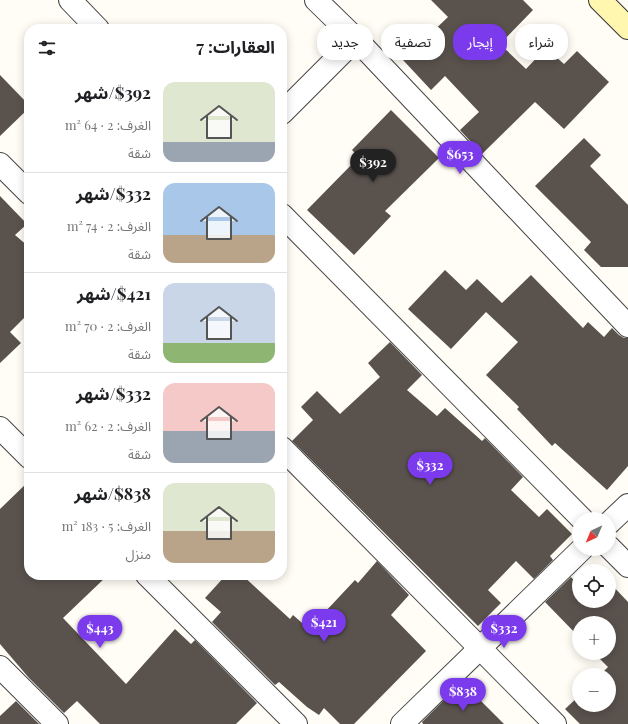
<!DOCTYPE html>
<html lang="ar">
<meta charset="utf-8">
<style>
body{margin:0;font-family:"Playfair Display","Noto Sans Arabic",serif;background:#f6f6f6;color:#202124;direction:rtl;height:100vh;display:flex;flex-direction:column;font-size:15px;white-space:nowrap}
*{box-sizing:border-box;margin:0}
p{font-size:13px;color:#757577}
.icon{flex:none;width:22px;height:22px;fill:none;stroke:currentColor;stroke-width:2;stroke-linecap:round;stroke-linejoin:round}
.map{position:relative;flex:1;overflow:hidden;direction:ltr}
.details{position:absolute;left:24px;top:24px;width:263px;height:556px;display:flex;flex-direction:column;background:#fff;border-radius:16px;box-shadow:0 2px 10px #0003;direction:rtl}
.details>*{flex:none}
.banner{position:absolute;left:299px;top:24px;width:269px;height:36px;direction:rtl;display:flex;gap:8px}
.needle{width:26px;rotate:224deg}
.tools{position:absolute;left:572px;top:512px;display:grid;gap:8px}
.tools a{display:grid;place-items:center;width:44px;height:44px;border-radius:50%;background:#fff;box-shadow:0 2px 10px #0003;font-size:20px}
.price{position:absolute;translate:-50% -34px;padding:0 9px;border-radius:14px;background:#7c3aed;color:#fff;font-size:13px;line-height:26px;filter:drop-shadow(0 1px 2px #0008)}
.price::after{content:'';position:absolute;left:50%;top:24px;width:12px;height:9px;margin-left:-6px;background:inherit;clip-path:polygon(0 0,100% 0,50% 100%)}
.price.selected{background:#222;color:#fff}
ul{padding:0;list-style:none}
li{display:flex;align-items:center;gap:12px;height:100px;padding:0 12px}
li+li{border-top:1px solid #e0e0e0}
li span{display:grid;place-items:center;flex:none;width:112px;height:80px;border-radius:12px;color:#555}
li>.icon{margin-inline-start:auto}
span .icon{width:48px;height:48px;fill:#fffc;stroke-width:1}
li b{font-size:17px}
h2{display:flex;justify-content:space-between;align-items:center;height:48px;padding:0 12px;font-size:17px}
.pill{padding:0 14px;border-radius:16px;background:#fff;box-shadow:0 2px 10px #0003;font-size:14px;line-height:36px}
.pill.selected{background:#7c3aed;color:#fff}
.map>svg:first-child{display:block}
.building{fill:#5a524d}
.lines{fill:none;stroke-linecap:round;stroke-linejoin:round}
.street-casing{stroke:#444;stroke-width:24}
.secondary-casing{stroke:#333;stroke-width:24}
.street{stroke:#fff;stroke-width:22}
.secondary{stroke:#fff6b0;stroke-width:22}
</style>
<div class="map">
<svg width="628" height="724" viewBox="0 0 628 724">
<rect width="100%" height="100%" fill="#fffdf5"/>
<g class="building">
<path d="M 431,0 L 523,0 L 533,10 L 500,44 L 526,69 L 546,48 L 564,64 L 577,51 L 609,82 L 564,129 L 535,102 L 482,154 L 460,130 L 479,112 L 445,76 L 431,90 L 403,60 L 448,17 Z"/>
<path d="M 0,75 L 29,105 L 29,108 L 0,136 Z"/>
<path d="M 391,110 L 439,158 L 385,211 L 391,216 L 354,255 L 307,210 L 359,157 L 352,150 Z"/>
<path d="M 584,138 L 601,155 L 590,166 L 628,205 L 628,267 L 601,267 L 584,250 L 591,242 L 535,186 Z"/>
<path d="M 0,196 L 27,224 L 15,235 L 29,247 L 29,313 L 10,332 L 21,343 L 0,363 Z"/>
<path d="M 445,270 L 466,290 L 477,279 L 502,303 L 531,275 L 583,328 L 588,322 L 604,337 L 612,328 L 619,335 L 624,338 L 628,338 L 628,466 L 607,490 L 555,443 L 552,446 L 517,409 L 519,407 L 486,375 L 518,342 L 486,312 L 451,349 L 408,309 Z"/>
<path d="M 390,342 L 422,375 L 407,390 L 437,416 L 445,408 L 482,441 L 485,438 L 523,477 L 511,490 L 539,517 L 547,509 L 572,534 L 550,556 L 553,560 L 534,579 L 516,561 L 488,590 L 501,603 L 478,626 L 292,441 L 313,420 L 301,407 L 317,391 L 340,414 L 380,377 L 368,363 Z"/>
<path d="M 29,481 L 29,575 L 108,575 L 63,618 L 126,684 L 175,629 L 191,644 L 195,640 L 257,703 L 236,724 L 100,724 L 77,701 L 64,713 L 29,678 L 0,644 L 0,509 Z"/>
<path d="M 377,561 L 409,595 L 391,615 L 426,651 L 354,724 L 340,724 L 324,708 L 319,715 L 307,707 L 279,682 L 275,685 L 212,622 L 221,612 L 205,598 L 226,575 L 242,575 L 290,619 L 293,615 L 309,629 L 355,580 L 358,583 Z"/>
<path d="M 571,577 L 579,586 L 579,601 L 609,601 L 610,583 L 628,602 L 628,724 L 580,724 L 565,709 L 579,696 L 579,705 L 609,705 L 609,675 L 600,675 L 608,667 L 594,653 L 609,653 L 609,623 L 579,623 L 579,637 L 545,602 Z"/>
<path d="M 468,688 L 504,724 L 423,724 L 422,722 L 447,697 L 453,703 Z"/>
<path d="M 16,701 L 39,724 L 0,724 L 0,716 Z"/>
</g>
<g class="lines">
<g class="street-casing">
<g id="street">
<path d="M 70,0 L 98,29"/>
<path d="M 316,0 L 356,39 L 628,326"/>
<path d="M 282,113 L 356,39"/>
<path d="M 0,164 L 29,193"/>
<path d="M 282,215 L 582,519"/>
<path d="M 0,428 L 29,457"/>
<path d="M 282,448 L 555,724"/>
<path d="M 609,523 L 628,505"/>
<path d="M 609,547 L 628,566"/>
<path d="M 147,575 L 296,724"/>
<path d="M 0,667 L 57,724"/>
<path d="M 402,724 L 582,549"/>
</g>
</g>
<g class="secondary-casing">
<path id="secondary" d="M 600,0 L 628,28"/>
</g>
<use href="#street" class="street"/>
<use href="#secondary" class="secondary"/>
</g>
</svg>
<div class="tools">
<a><svg class="needle" viewBox="-14 -14 28 28"><path d="M0-13l5 13h-10z" fill="#e53935"/><path d="M0 13l5-13h-10z" fill="#757577"/></svg></a>
<a><svg class="icon" aria-label="locate" viewBox="0 0 24 24"><circle cx="12" cy="12" r="6"/><path d="M12 2v4M12 18v4M2 12h4M18 12h4"/></svg></a>
<a>+</a>
<a>−</a>
</div>
<b class="price" style="left:460px;top:175px">$653</b>
<b class="price selected" style="left:373px;top:183px">$392</b>
<b class="price" style="left:430px;top:486px">$332</b>
<b class="price" style="left:324px;top:643px">$421</b>
<b class="price" style="left:100px;top:649px">$443</b>
<b class="price" style="left:504px;top:649px">$332</b>
<b class="price" style="left:463px;top:712px">$838</b>
<div class="banner">
<a class="pill">شراء</a>
<a class="pill selected">إيجار</a>
<a class="pill">تصفية</a>
<a class="pill">جديد</a>
</div>
<section class="details">
<h2>العقارات: 7<svg class="icon" aria-label="filters" viewBox="0 0 24 24"><path d="M4 7h16M4 17h16"/><circle cx="9" cy="7" r="2"/><circle cx="15" cy="17" r="2"/></svg></h2>
<ul>
<li><span style="background:linear-gradient(#dfe7d0 75%,#9aa5b1 0)"><svg class="icon" aria-label="home" viewBox="0 0 24 24"><path d="M3 11l9-7 9 7M6 9v11h12V9"/></svg></span><div><b>$392/شهر</b><p>الغرف: 2 · 64 m²</p><p>شقة</p></div></li>
<li><span style="background:linear-gradient(#a9c7e8 65%,#b9a48a 0)"><svg class="icon" aria-label="home" viewBox="0 0 24 24"><path d="M3 11l9-7 9 7M6 9v11h12V9"/></svg></span><div><b>$332/شهر</b><p>الغرف: 2 · 74 m²</p><p>شقة</p></div></li>
<li><span style="background:linear-gradient(#c9d6e8 75%,#8fb573 0)"><svg class="icon" aria-label="home" viewBox="0 0 24 24"><path d="M3 11l9-7 9 7M6 9v11h12V9"/></svg></span><div><b>$421/شهر</b><p>الغرف: 2 · 70 m²</p><p>شقة</p></div></li>
<li><span style="background:linear-gradient(#f6c9c9 60%,#9aa5b1 0)"><svg class="icon" aria-label="home" viewBox="0 0 24 24"><path d="M3 11l9-7 9 7M6 9v11h12V9"/></svg></span><div><b>$332/شهر</b><p>الغرف: 2 · 62 m²</p><p>شقة</p></div></li>
<li><span style="background:linear-gradient(#dfe7d0 60%,#b9a48a 0)"><svg class="icon" aria-label="home" viewBox="0 0 24 24"><path d="M3 11l9-7 9 7M6 9v11h12V9"/></svg></span><div><b>$838/شهر</b><p>الغرف: 5 · 183 m²</p><p>منزل</p></div></li>
</ul>
</section>
</div>
